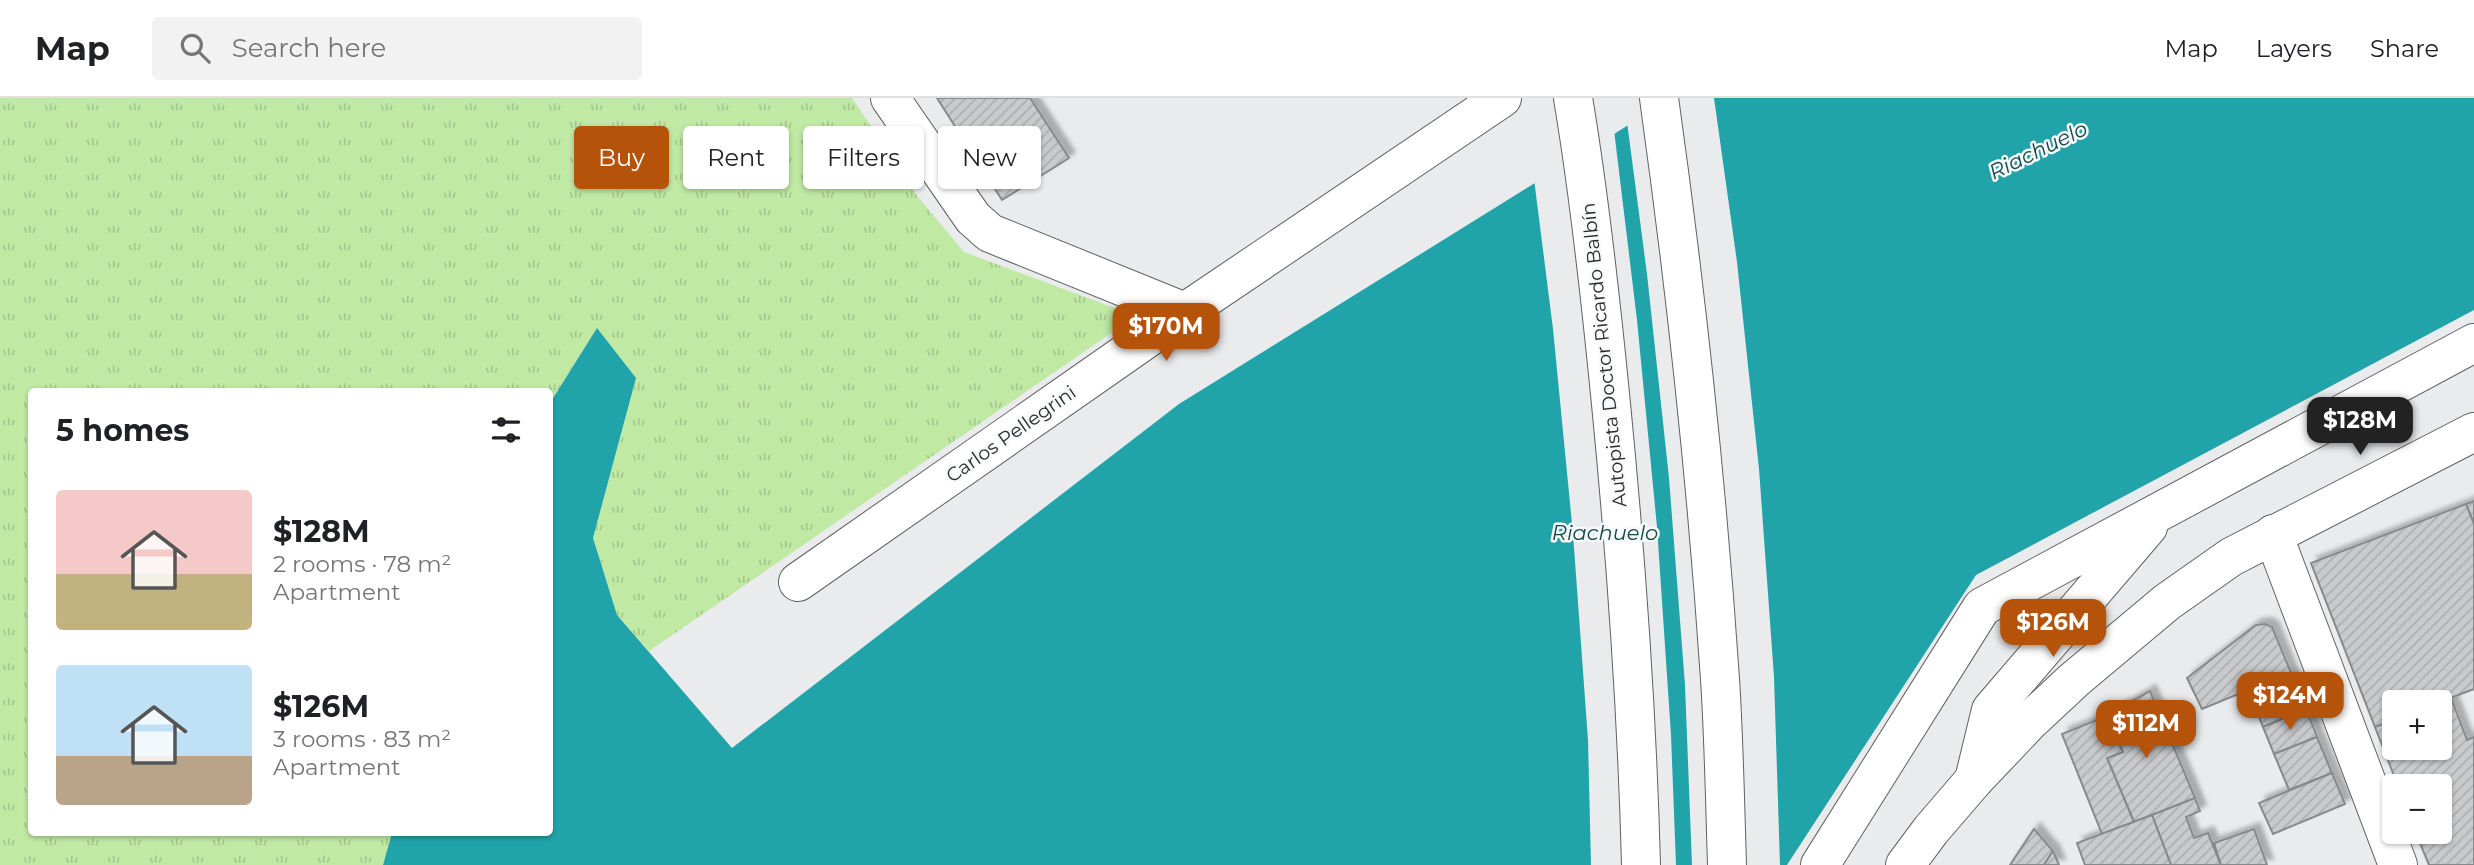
<!DOCTYPE html>
<meta charset="utf-8">
<style>
body{margin:0;font-family:Montserrat,sans-serif;background:#f2f2f2;color:#202124;height:100vh;display:flex;flex-direction:column;font-size:26px;white-space:nowrap}
*{box-sizing:border-box;margin:0}
p{font-size:23px;color:#757577}
.icon{flex:none;width:38px;height:38px;fill:none;stroke:currentColor;stroke-width:2;stroke-linecap:round;stroke-linejoin:round}
.map{position:relative;flex:1;overflow:hidden}
.details{position:absolute;left:28px;top:290px;width:525px;height:448px;display:flex;flex-direction:column;background:#fff;border-radius:7px;box-shadow:0 2px 5px #0004}
.details>*{flex:none}
.guide{position:absolute;left:574px;top:28px;width:665px;height:63px;display:flex;gap:14px}
.controls{position:absolute;left:2382px;top:592px;display:grid;gap:14px}
.controls a{display:grid;place-items:center;width:70px;height:70px;border-radius:7px;background:#fff;box-shadow:0 2px 5px #0004;font-size:35px}
.price{position:absolute;translate:-50% -60px;padding:0 16px;border-radius:14px;background:#b45309;color:#fff;font-size:23px;line-height:46px;filter:drop-shadow(0 2px 4px #0008)}
.price::after{content:'';position:absolute;left:50%;top:42px;width:21px;height:16px;margin-left:-10px;background:inherit;clip-path:polygon(0 0,100% 0,50% 100%)}
.price.active{background:#222;color:#fff}
ul{padding:0;list-style:none}
li{display:flex;align-items:center;gap:21px;height:175px;padding:0 28px}
li span{display:grid;place-items:center;flex:none;width:196px;height:140px;border-radius:7px;color:#555}
li>.icon{margin-inline-start:auto}
span .icon{width:84px;height:84px;fill:#fffc;stroke-width:1}
li b{font-size:30px}
h2{display:flex;justify-content:space-between;align-items:center;height:84px;padding:0 28px;font-size:30px}
.tag{padding:0 24px;border-radius:7px;background:#fff;box-shadow:0 2px 5px #0004;font-size:24px;line-height:63px}
.tag.active{background:#b45309;color:#fff}
header{display:flex;align-items:center;gap:42px;box-sizing:border-box;height:98px;padding:0 35px;background:#fff;border-bottom:2px solid #e0e0e0}
header strong{font-size:33px}
nav{display:flex;gap:38px;margin-inline-start:auto;font-size:24px}
.search{width:490px;height:63px;background:#f2f2f2;display:flex;align-items:center;gap:18px;box-sizing:border-box;padding:0 24px;border-radius:7px;color:#757577;font-size:26px}
.map>svg:first-child{display:block}
.grass{fill:url(#grass-tufts)}
.water{fill:#20a4a9}
.pier{fill:#eaebed}
.building{fill:url(#building-hatch);stroke:#88898b;stroke-width:2;filter:url(#shadow)}
.lines{fill:none;stroke-linecap:round;stroke-linejoin:round}
.minor-casing{stroke:#606163;stroke-width:40}
.major-casing{stroke:#606163;stroke-width:40}
.highway-casing{stroke:#606163;stroke-width:40}
.minor{stroke:#fff;stroke-width:38}
.major{stroke:#fff;stroke-width:38}
.highway{stroke:#fff;stroke-width:38}
.labels{text-anchor:middle;dominant-baseline:central;stroke-width:5;stroke-linejoin:round;paint-order:stroke}
.street-label{font-size:19px;fill:#2a2a2b;stroke:#f8f9fb}
.water-label{font-size:21px;font-style:italic;fill:#14494b;stroke:#f8f9fb}
</style>
<header>
<strong>Map</strong>
<div class="search"><svg class="icon" aria-label="search" viewBox="0 0 24 24"><circle cx="10" cy="10" r="6"/><path d="M15 15l6 6"/></svg>Search here</div>
<nav><a>Map</a><a>Layers</a><a>Share</a></nav>
</header>
<div class="map">
<svg width="2474" height="767" viewBox="0 0 2474 767">
<defs>
<pattern id="grass-tufts" width="24" height="20" patternUnits="userSpaceOnUse" patternTransform="scale(1.75)"><rect width="24" height="20" fill="#c0e9a4"/><path d="M3 7l-1-3M5 7V3M7 7l1-3M15 17l-1-3M17 17v-4M19 17l1-3" fill="none" stroke="#a5c88d"/></pattern>
<pattern id="building-hatch" width="6" height="6" patternUnits="userSpaceOnUse" patternTransform="scale(1.75)"><rect width="6" height="6" fill="#c9cacc"/><path d="M-1 1l2-2M0 6l6-6M5 7l2-2" fill="none" stroke="#adaeaf"/></pattern>
<filter id="shadow"><feDropShadow dx="6" dy="-6" stdDeviation="2" flood-color="#0004"/></filter>
</defs>
<rect width="100%" height="100%" fill="#eaebed"/>
<path class="grass" d="M 0,0 L 852,0 L 918,99 L 964,154 L 1136,218 L 649,553 L 617,517 L 593,440 L 636,280 L 597,230 L 550,305 L 550,294 L 32,294 L 32,735 L 392,735 L 383,767 L 0,767 Z"/>
<path class="water" d="M 1672,0 L 2474,0 L 2474,212 L 1976,477 L 1787,767 L 383,767 L 392,735 L 550,735 L 550,305 L 597,230 L 636,280 L 593,440 L 617,517 L 732,650 L 1179,306 Z"/>
<g class="pier">
<path d="M 1665,0 L 1714,0 L 1737,164 L 1759,371 L 1774,579 L 1780,767 L 1692,767 L 1685,587 L 1669,380 L 1647,176 L 1627,24 Z"/>
<path d="M 1614,32 L 1637,222 L 1657,429 L 1671,637 L 1676,767 L 1591,767 L 1588,642 L 1573,436 L 1553,231 L 1534,81 Z"/>
</g>
<g class="building">
<path d="M 937,0 L 1030,0 L 1069,60 L 1002,102 Z"/>
<path d="M 2474,403 L 2474,426 L 2466,406 Z"/>
<path d="M 2466,406 L 2474,426 L 2474,591 L 2440,604 L 2394,604 L 2394,622 L 2375,629 L 2311,465 Z"/>
<path d="M 2265,526 L 2272,529 L 2306,611 L 2263,629 L 2248,592 L 2202,611 L 2187,580 L 2256,527 Z"/>
<path d="M 2150,593 L 2195,700 L 2134,724 L 2107,660 L 2123,654 L 2104,619 Z"/>
<path d="M 2451,600 L 2467,642 L 2474,639 L 2474,767 L 2429,767 L 2415,733 L 2440,733 L 2440,688 L 2398,688 L 2375,629 L 2394,622 L 2394,649 L 2440,649 L 2440,604 Z"/>
<path d="M 2306,611 L 2317,639 L 2274,656 L 2263,629 Z"/>
<path d="M 2104,619 L 2123,654 L 2107,660 L 2134,724 L 2102,736 L 2062,636 Z"/>
<path d="M 2317,639 L 2332,675 L 2289,692 L 2274,656 Z"/>
<path d="M 2332,675 L 2345,706 L 2273,736 L 2259,705 Z"/>
<path d="M 2195,700 L 2200,713 L 2186,719 L 2194,740 L 2208,735 L 2221,767 L 2171,767 L 2152,717 Z"/>
<path d="M 2152,717 L 2171,767 L 2085,767 L 2077,745 Z"/>
<path d="M 2034,731 L 2053,753 L 2044,767 L 2010,767 Z"/>
<path d="M 2254,731 L 2267,767 L 2221,767 L 2214,745 Z"/>
<path d="M 2053,753 L 2059,767 L 2044,767 Z"/>
</g>
<g class="lines">
<g class="minor-casing">
<g id="minor">
<path d="M 890,0 L 973,120 L 990,135 L 1185,214"/>
<path d="M 2273,436 L 2398,767"/>
<path d="M 798,484 L 1185,214 L 1502,0"/>
<path d="M 1974,682 L 1991,612 L 2148,429"/>
<path d="M 1820,767 L 1982,509 L 2474,245"/>
</g>
</g>
<g class="major-casing">
<path id="major" d="M 1905,767 L 1931,732 L 1974,682 L 2030,623 L 2074,582 L 2167,504 L 2231,459 L 2474,334"/>
</g>
<g class="highway-casing">
<g id="highway">
<path d="M 1573,0 C 1590,101 1601,204 1611,306 C 1626,459 1637,613 1641,767"/>
<path d="M 1659,0 C 1686,193 1707,387 1720,581 C 1724,643 1725,705 1727,767"/>
</g>
</g>
<use href="#minor" class="minor"/>
<use href="#major" class="major"/>
<use href="#highway" class="highway"/>
</g>
<g class="labels">
<g class="street-label">
<text transform="translate(1604 257) rotate(-96)">Autopista Doctor Ricardo Balbín</text>
<text transform="translate(1011 336) rotate(-35)">Carlos Pellegrini</text>
</g>
<g class="water-label">
<text transform="translate(2038 52) rotate(-26)">Riachuelo</text>
<text x="1605" y="434">Riachuelo</text>
</g>
</g>
</svg>
<div class="controls">
<a>+</a>
<a>−</a>
</div>
<b class="price" style="left:1166px;top:265px">$170M</b>
<b class="price active" style="left:2360px;top:359px">$128M</b>
<b class="price" style="left:2053px;top:561px">$126M</b>
<b class="price" style="left:2290px;top:634px">$124M</b>
<b class="price" style="left:2146px;top:662px">$112M</b>
<div class="guide">
<a class="tag active">Buy</a>
<a class="tag">Rent</a>
<a class="tag">Filters</a>
<a class="tag">New</a>
</div>
<section class="details">
<h2>5 homes<svg class="icon" aria-label="filters" viewBox="0 0 24 24"><path d="M4 7h16M4 17h16"/><circle cx="9" cy="7" r="2"/><circle cx="15" cy="17" r="2"/></svg></h2>
<ul>
<li><span style="background:linear-gradient(#f6c9c9 60%,#c2b280 0)"><svg class="icon" aria-label="home" viewBox="0 0 24 24"><path d="M3 11l9-7 9 7M6 9v11h12V9"/></svg></span><div><b>$128M</b><p>2 rooms · 78 m²</p><p>Apartment</p></div></li>
<li><span style="background:linear-gradient(#bfe0f5 65%,#b9a48a 0)"><svg class="icon" aria-label="home" viewBox="0 0 24 24"><path d="M3 11l9-7 9 7M6 9v11h12V9"/></svg></span><div><b>$126M</b><p>3 rooms · 83 m²</p><p>Apartment</p></div></li>
</ul>
</section>
</div>
